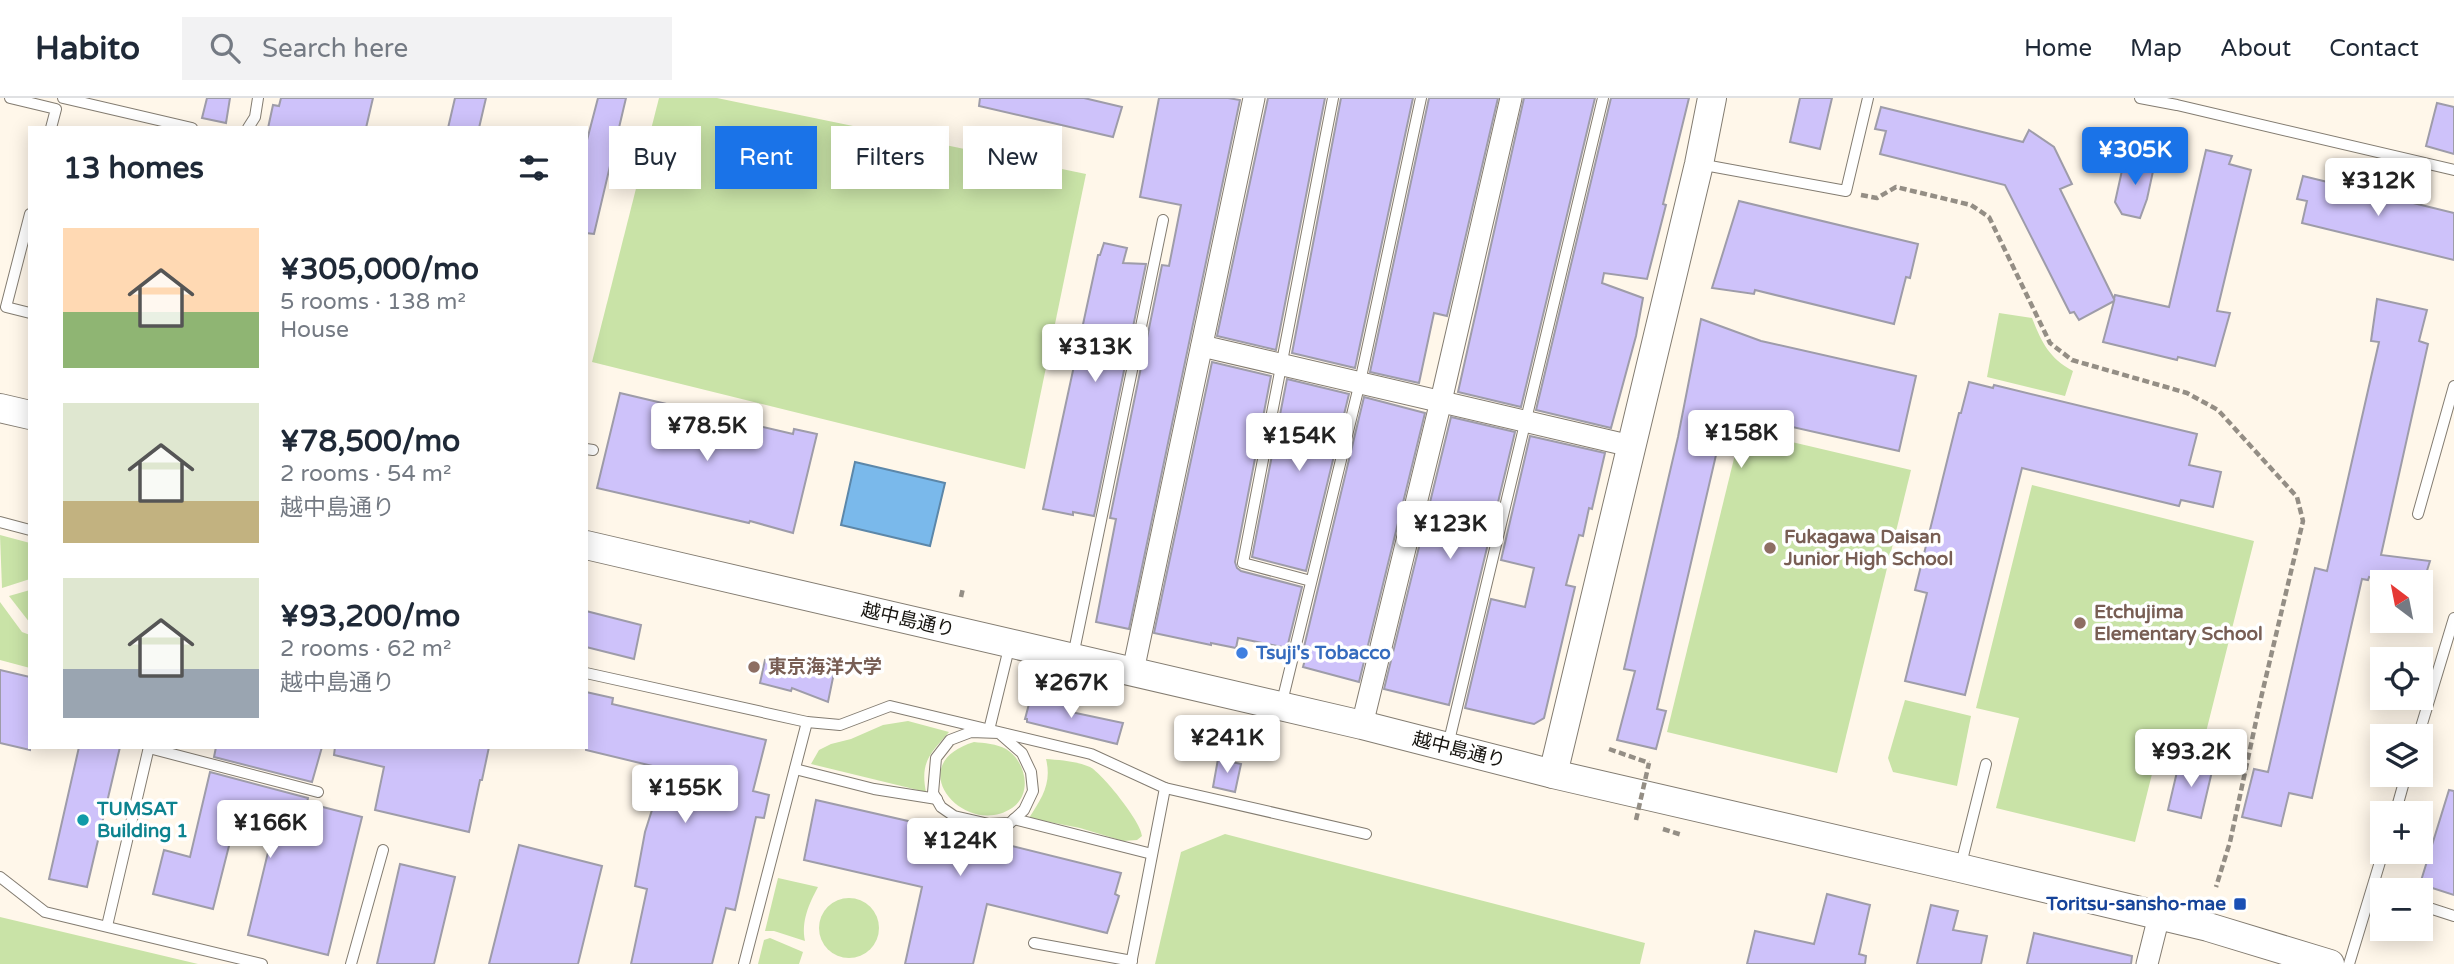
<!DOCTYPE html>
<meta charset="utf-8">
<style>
body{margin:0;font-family:"Varela Round","Noto Sans JP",sans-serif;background:#f2f2f3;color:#1f2937;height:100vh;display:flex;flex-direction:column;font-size:26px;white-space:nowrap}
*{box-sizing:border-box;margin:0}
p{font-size:23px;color:#747a83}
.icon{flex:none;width:38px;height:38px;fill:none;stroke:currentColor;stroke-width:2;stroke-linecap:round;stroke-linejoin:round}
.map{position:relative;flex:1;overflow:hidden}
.side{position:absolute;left:28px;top:28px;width:560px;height:623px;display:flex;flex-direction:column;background:#fff;border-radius:0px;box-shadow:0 4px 18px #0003}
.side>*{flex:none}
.guide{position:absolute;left:609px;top:28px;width:665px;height:63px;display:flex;gap:14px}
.needle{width:46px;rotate:328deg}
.fabs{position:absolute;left:2370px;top:472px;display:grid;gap:14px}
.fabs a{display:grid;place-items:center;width:63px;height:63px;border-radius:0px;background:#fff;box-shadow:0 4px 18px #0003;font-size:35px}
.price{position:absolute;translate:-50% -60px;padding:0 16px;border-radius:7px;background:#fff;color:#222;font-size:23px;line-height:46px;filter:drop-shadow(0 2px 4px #0008)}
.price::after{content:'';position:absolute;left:50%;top:42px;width:21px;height:16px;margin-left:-10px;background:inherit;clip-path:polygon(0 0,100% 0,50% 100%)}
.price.current{background:#1a73e8;color:#fff}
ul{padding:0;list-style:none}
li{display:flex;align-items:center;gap:21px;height:175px;padding:0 35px}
li span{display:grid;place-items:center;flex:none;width:196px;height:140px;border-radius:0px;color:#555}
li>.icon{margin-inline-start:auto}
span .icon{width:84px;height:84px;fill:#fffc;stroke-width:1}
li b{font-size:30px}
h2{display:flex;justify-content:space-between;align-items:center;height:84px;padding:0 35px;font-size:30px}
.pill{padding:0 24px;border-radius:0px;background:#fff;box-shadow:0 4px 18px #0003;font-size:24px;line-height:63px}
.pill.current{background:#1a73e8;color:#fff}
header{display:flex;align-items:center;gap:42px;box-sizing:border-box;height:98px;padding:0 35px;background:#fff;border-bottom:2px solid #e0e1e3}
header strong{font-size:33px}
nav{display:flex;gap:38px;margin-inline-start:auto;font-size:24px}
.search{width:490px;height:63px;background:#f2f2f3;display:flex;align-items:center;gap:18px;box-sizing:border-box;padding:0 24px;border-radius:0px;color:#747a83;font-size:26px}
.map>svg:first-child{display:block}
.green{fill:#c9e3a7}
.water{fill:#7ab9eb;stroke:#5c87a9;stroke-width:2}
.building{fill:#cec2fa;stroke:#9e9ca9;stroke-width:2}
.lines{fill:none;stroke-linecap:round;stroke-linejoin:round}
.lane-casing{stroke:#837c71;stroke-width:12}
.street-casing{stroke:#837c71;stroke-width:23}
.secondary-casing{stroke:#837c71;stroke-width:30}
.path{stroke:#948e85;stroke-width:4.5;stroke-dasharray:7 3.5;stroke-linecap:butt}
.lane{stroke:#fff;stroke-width:10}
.street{stroke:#fff;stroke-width:21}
.secondary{stroke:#fff;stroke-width:28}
.path-bridge{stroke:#948e85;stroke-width:4.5;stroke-dasharray:7 3.5;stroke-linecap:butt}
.education-dot{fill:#8d6e63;stroke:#fff;stroke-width:2.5}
.shop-dot{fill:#3f7fe0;stroke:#fff;stroke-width:2.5}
.culture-dot{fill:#0f9aa8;stroke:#fff;stroke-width:2.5}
.transit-dot{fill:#1a4fb4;stroke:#fff;stroke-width:2.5}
.labels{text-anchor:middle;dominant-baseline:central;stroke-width:7;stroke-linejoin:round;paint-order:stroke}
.education-label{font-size:19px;font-weight:bold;fill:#785e54;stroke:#fff;text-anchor:start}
.street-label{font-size:19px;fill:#15130e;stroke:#fff}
.shop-label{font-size:19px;font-weight:bold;fill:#366cbe;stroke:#fff;text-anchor:start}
.culture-label{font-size:19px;font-weight:bold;fill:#0d838f;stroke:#fff;text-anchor:start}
.transit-label{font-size:19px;font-weight:bold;fill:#164399;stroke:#fff;text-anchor:end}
</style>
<header>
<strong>Habito</strong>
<div class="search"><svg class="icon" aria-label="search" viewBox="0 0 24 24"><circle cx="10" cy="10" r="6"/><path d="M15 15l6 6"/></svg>Search here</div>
<nav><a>Home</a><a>Map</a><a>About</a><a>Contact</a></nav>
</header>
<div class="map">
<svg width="2454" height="866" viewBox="0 0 2454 866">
<rect width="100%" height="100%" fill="#fff7ea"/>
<g class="green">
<path d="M 659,0 L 717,0 L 1086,76 L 1025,371 L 592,264 Z"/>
<path d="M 1999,215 L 2032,220 C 2042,245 2049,260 2073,273 L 2065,298 L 1987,279 Z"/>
<path d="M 1741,332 L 1911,372 L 1837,675 L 1667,634 Z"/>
<path d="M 2032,387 L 2254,443 L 2203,646 L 2162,636 L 2135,744 L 1996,710 L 2019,620 L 1976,610 Z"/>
<path d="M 0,437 L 30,445 L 30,481 L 2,490 Z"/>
<path d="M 30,492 L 30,525 L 9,498 Z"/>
<path d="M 0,504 L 22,534 L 30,537 L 30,570 L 0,562 Z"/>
<path d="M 1905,602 L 1971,618 L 1957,688 L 1893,674 L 1888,660 Z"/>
<path d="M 908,623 L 949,634 C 930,656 920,664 926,694 L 811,666 L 819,652 L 831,646 L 851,641 L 883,627 Z"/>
<path d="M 974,644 C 984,645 997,646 1006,651 C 1026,663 1033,696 1012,710 C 966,741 899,667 974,644 Z"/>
<path d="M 1046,661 C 1060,662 1076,663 1090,669 C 1102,675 1142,725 1142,738 L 1137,742 L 1123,743 L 1080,730 L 1029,720 C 1042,700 1052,685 1046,661 Z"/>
<path d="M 1225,736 L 1645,845 L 1640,866 L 1155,866 L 1181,754 Z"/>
<path d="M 778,780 L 818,789 C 809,806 801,823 805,843 L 774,833 L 765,833 Z"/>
<circle cx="849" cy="830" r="30"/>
<path d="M 0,819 L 198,866 L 0,866 Z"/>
<path d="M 770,840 L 803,854 L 799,866 L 758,866 L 764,842 Z"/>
</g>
<path class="water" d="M 855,364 L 945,385 L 930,448 L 841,427 Z"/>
<g class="building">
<path d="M 207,0 L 230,0 L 226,25 L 202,20 Z"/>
<path d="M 281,0 L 373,0 L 366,30 L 268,30 L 273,7 L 279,8 Z"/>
<path d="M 455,0 L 486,0 L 479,30 L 448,30 Z"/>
<path d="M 598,0 L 626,0 L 594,136 L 586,135 L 586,46 Z"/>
<path d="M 980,0 L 1084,0 L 1122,9 L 1113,39 L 979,8 Z"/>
<path d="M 1159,0 L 1228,0 L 1240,2 L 1129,531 L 1096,524 L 1116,421 L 1110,420 L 1162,167 L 1169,168 L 1181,107 L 1140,99 Z"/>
<path d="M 1268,0 L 1325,0 L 1276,252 L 1217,238 Z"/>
<path d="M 1341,0 L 1413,0 L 1355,270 L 1292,255 Z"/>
<path d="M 1429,0 L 1498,0 L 1447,218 L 1434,215 L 1419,285 L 1370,274 Z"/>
<path d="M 1524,0 L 1595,0 L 1521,309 L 1458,294 Z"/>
<path d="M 1611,0 L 1689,0 L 1663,106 L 1666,107 L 1647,181 L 1604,175 L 1602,185 L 1643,200 L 1636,238 L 1611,330 L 1536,312 Z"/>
<path d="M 1800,0 L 1832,0 L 1820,51 L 1790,44 Z"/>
<path d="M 2437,5 L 2454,9 L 2454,56 L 2426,48 Z"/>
<path d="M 1881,9 L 2023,44 L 2029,32 L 2054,49 L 2072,86 L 2060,91 L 2114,201 L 2115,197 L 2169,209 L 2206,52 L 2232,58 L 2229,66 L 2251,72 L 2217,213 L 2230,215 L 2215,268 L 2178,259 L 2177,262 L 2103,244 L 2114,203 L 2079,222 L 2074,214 L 2070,215 L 2005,87 L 1880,56 L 1886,33 L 1875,31 Z"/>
<path d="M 2135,59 L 2155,64 L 2147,101 L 2140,120 L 2122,116 L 2115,104 L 2123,68 L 2132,70 Z"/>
<path d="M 2303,78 L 2454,115 L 2454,162 L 2302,125 L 2307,103 L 2297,101 Z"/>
<path d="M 1739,103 L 1918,146 L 1910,180 L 1906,179 L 1894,226 L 1755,192 L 1754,196 L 1712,190 Z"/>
<path d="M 1104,145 L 1127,150 L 1123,165 L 1146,166 L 1094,418 L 1073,414 L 1073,417 L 1043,411 L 1098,157 L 1100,157 Z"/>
<path d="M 2377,201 L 2427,212 L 2419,243 L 2428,246 L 2381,457 L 2430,463 L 2423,485 L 2391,485 L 2369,479 L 2368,482 L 2362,481 L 2312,700 L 2289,695 L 2281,728 L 2242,719 L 2254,671 L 2268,674 L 2315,470 L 2327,473 L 2379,244 L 2371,243 Z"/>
<path d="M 1701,221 L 1761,243 L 1916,278 L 1899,353 L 1726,314 L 1657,611 L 1666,613 L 1656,651 L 1617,642 L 1635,573 L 1624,571 L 1678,339 Z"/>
<path d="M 1212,264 L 1271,278 L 1235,464 L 1237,470 L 1241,473 L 1302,489 L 1287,550 L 1238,540 L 1236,550 L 1211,545 L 1211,547 L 1154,535 Z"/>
<path d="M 1287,281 L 1349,296 L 1306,473 L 1252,459 Z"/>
<path d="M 1969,284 L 1993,290 L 1994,287 L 2197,336 L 2189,367 L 2221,374 L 2213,409 L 2181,402 L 2179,408 L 2022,370 L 1965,597 L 1905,583 L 1927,495 L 1915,492 L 1959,315 L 1961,315 Z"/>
<path d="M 620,295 L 793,336 L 794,331 L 817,336 L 793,435 L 750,423 L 749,425 L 597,390 Z"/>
<path d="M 1364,299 L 1425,315 L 1359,584 L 1303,569 L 1307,554 L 1303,553 Z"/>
<path d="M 1451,319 L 1515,334 L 1449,607 L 1384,591 Z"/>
<path d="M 1530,338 L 1605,355 L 1592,411 L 1589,410 L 1583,438 L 1579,437 L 1566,487 L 1575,489 L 1544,620 L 1534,626 L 1465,610 L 1491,501 L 1525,509 L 1534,470 L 1501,462 Z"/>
<path d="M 586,513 L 641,527 L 634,561 L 586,549 Z"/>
<path d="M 809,559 L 836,565 L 828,604 L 792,590 L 791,593 L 760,585 L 765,562 L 805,573 Z"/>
<path d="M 0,572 L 30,579 L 30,652 L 0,645 Z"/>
<path d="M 586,594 L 613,600 L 612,606 L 766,642 L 753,693 L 769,697 L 764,720 L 756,719 L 735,812 L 726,810 L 712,866 L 631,866 L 647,791 L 635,788 L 645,734 L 665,671 L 586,652 Z"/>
<path d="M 1033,597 L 1073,607 L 1071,614 L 1123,625 L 1117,646 L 1027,624 L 1027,621 L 1025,621 L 1029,606 L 1031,606 Z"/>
<path d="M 79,649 L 120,649 L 87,789 L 49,781 Z"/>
<path d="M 216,649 L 322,649 L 312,684 L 214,659 Z"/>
<path d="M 335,649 L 489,649 L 482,682 L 480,682 L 469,734 L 375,712 L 384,669 L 334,657 Z"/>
<path d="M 1218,661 L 1241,666 L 1235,694 L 1213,689 Z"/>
<path d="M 2180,661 L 2213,669 L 2201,720 L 2168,712 Z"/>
<path d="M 210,674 L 308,700 L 307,705 L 362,719 L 328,857 L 248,837 L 271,742 L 233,732 L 213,811 L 153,796 L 164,752 L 190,759 Z"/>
<path d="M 2449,692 L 2454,693 L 2454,797 L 2420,786 Z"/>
<path d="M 816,702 L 939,730 L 941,726 L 974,733 L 1001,740 L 1000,745 L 1121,775 L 1115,796 L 1119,798 L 1107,835 L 987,806 L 973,866 L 905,866 L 922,789 L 804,762 Z"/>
<path d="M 519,747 L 602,768 L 578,866 L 489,866 Z"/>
<path d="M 400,766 L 455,779 L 434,866 L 377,866 Z"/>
<path d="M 1827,796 L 1870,807 L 1859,856 L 1866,858 L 1865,866 L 1747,866 L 1755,833 L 1814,846 Z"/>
<path d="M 1931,807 L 1958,813 L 1953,832 L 1987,838 L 1981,866 L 1917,866 Z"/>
<path d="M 2034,835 L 2132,858 L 2131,866 L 2027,866 Z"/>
</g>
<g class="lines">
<g class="lane-casing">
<g id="lane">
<path d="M 10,0 L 56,11 L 51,30"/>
<path d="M 63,0 L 192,30"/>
<path d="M 2140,0 L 2177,7 L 2454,72"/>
<path d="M 248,30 L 255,19 L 258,0"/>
<path d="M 1699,66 L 1846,93 L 1868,0"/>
<path d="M 30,116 L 6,209 L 30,215"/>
<path d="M 586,351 L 593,352"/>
<path d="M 2418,416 L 2454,288"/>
<path d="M 0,424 L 30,432"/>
<path d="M 1311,483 L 1243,465 L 1333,0"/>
<path d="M 1073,558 L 1163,122"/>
<path d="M 586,575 L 807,624 L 744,866"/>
<path d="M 1281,608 L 1360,284 L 1421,0"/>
<path d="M 807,624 L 840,627 L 890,608 L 1091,656 L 1165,690 L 1131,866"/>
<path d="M 989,632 L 1010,546"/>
<path d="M 971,634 L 999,635 L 1022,655 L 1031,674 L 1033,693 L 1024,712 L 1010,725 L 989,726 L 954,718 L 941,709 L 933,695 L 936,660 L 950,642 Z"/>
<path d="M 2418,639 L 2454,520"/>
<path d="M 1448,647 L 1603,0"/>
<path d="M 149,650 L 318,694"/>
<path d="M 795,671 L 874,691 L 937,701"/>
<path d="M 1165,690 L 1366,736"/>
<path d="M 2395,716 L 2406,677"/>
<path d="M 1014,721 L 1152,756"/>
<path d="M 1960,770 L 1986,666"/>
<path d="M 0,779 L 45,814 L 262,866"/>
<path d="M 2420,807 L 2454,818"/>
<path d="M 107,828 L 149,649"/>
<path d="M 1034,845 L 1132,863"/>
<path d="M 351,866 L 383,752"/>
<path d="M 2349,866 L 2383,754"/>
</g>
</g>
<g class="street-casing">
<g id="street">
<path d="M 1202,248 L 1631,348"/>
<path d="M 1133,573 L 1254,0"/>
<path d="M 1362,627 L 1441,303 L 1511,0"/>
<path d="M 2147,866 L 2159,818"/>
</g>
</g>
<g class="secondary-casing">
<g id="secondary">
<path d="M 0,310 L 30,317"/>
<path d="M 586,447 L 1362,627 L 1553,676 L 1960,770 L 2208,829 L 2330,866"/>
<path d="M 1553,676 L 1699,66 L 1712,0"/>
</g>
</g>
<g class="path">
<path d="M 1861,97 L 1877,100 L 1896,89 L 1971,107 L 1989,119 L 2050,245 L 2072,262 L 2187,295 L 2218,312 L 2297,399 L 2303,423 L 2261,600 L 2230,744 L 2216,789"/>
<path d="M 961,499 L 963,490"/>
<path d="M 1609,651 L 1649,665"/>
<path d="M 1663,731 L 1682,737"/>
</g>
<use href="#lane" class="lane"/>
<use href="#street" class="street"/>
<use href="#secondary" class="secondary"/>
<path class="path-bridge" d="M 1636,722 L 1649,665"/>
</g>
<g class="education-dot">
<circle cx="1770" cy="450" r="7"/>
<circle cx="2080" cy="525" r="7"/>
<circle cx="754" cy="569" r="7"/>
</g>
<circle class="shop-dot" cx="1242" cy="555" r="7"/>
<circle class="culture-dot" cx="83" cy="722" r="7"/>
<rect class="transit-dot" x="2233" y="799" width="14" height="14" rx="3.5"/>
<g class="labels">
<g class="education-label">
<text x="1784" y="439">Fukagawa Daisan<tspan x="1784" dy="22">Junior High School</tspan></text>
<text x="2094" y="514">Etchujima<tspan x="2094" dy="22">Elementary School</tspan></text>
<text x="768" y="569">東京海洋大学</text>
</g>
<g class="street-label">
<text transform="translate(908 522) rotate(13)">越中島通り</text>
<text transform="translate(1459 652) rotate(14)">越中島通り</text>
</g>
<g class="shop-label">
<text x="1256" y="555">Tsuji's Tobacco</text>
</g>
<g class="culture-label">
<text x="97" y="711">TUMSAT<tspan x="97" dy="22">Building 1</tspan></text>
</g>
<g class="transit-label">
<text x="2226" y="806">Toritsu-sansho-mae</text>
</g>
</g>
</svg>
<div class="fabs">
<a><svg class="needle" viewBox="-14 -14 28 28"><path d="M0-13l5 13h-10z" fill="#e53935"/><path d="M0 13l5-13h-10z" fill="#747a83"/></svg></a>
<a><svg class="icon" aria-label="locate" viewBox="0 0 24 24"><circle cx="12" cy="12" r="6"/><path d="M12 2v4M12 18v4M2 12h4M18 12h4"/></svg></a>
<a><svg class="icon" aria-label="layers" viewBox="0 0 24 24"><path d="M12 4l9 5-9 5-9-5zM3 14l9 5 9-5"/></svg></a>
<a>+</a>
<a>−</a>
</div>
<b class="price current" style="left:2135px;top:89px">¥305K</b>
<b class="price" style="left:2378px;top:120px">¥312K</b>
<b class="price" style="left:1095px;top:286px">¥313K</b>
<b class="price" style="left:707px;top:365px">¥78.5K</b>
<b class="price" style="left:1741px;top:372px">¥158K</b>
<b class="price" style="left:1299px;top:375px">¥154K</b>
<b class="price" style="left:1450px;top:463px">¥123K</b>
<b class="price" style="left:1071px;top:622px">¥267K</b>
<b class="price" style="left:1227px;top:677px">¥241K</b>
<b class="price" style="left:2191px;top:691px">¥93.2K</b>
<b class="price" style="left:685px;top:727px">¥155K</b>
<b class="price" style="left:270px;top:762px">¥166K</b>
<b class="price" style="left:960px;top:780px">¥124K</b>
<div class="guide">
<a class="pill">Buy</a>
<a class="pill current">Rent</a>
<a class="pill">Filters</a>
<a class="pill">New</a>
</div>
<section class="side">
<h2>13 homes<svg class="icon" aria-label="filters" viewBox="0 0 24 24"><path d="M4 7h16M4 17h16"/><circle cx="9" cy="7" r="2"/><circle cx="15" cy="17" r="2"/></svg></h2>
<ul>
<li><span style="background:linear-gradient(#ffd9b3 60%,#8fb573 0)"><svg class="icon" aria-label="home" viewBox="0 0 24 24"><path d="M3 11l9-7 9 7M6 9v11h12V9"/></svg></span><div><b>¥305,000/mo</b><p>5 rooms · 138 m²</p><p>House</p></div></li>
<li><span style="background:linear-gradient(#dfe7d0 70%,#c2b280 0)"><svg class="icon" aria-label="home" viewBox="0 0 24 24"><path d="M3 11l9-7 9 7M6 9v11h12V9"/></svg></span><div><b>¥78,500/mo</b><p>2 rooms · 54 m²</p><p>越中島通り</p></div></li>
<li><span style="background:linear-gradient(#dfe7d0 65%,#9aa5b1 0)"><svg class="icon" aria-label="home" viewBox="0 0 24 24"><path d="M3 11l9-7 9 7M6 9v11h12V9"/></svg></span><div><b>¥93,200/mo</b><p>2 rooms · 62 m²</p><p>越中島通り</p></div></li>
</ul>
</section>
</div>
